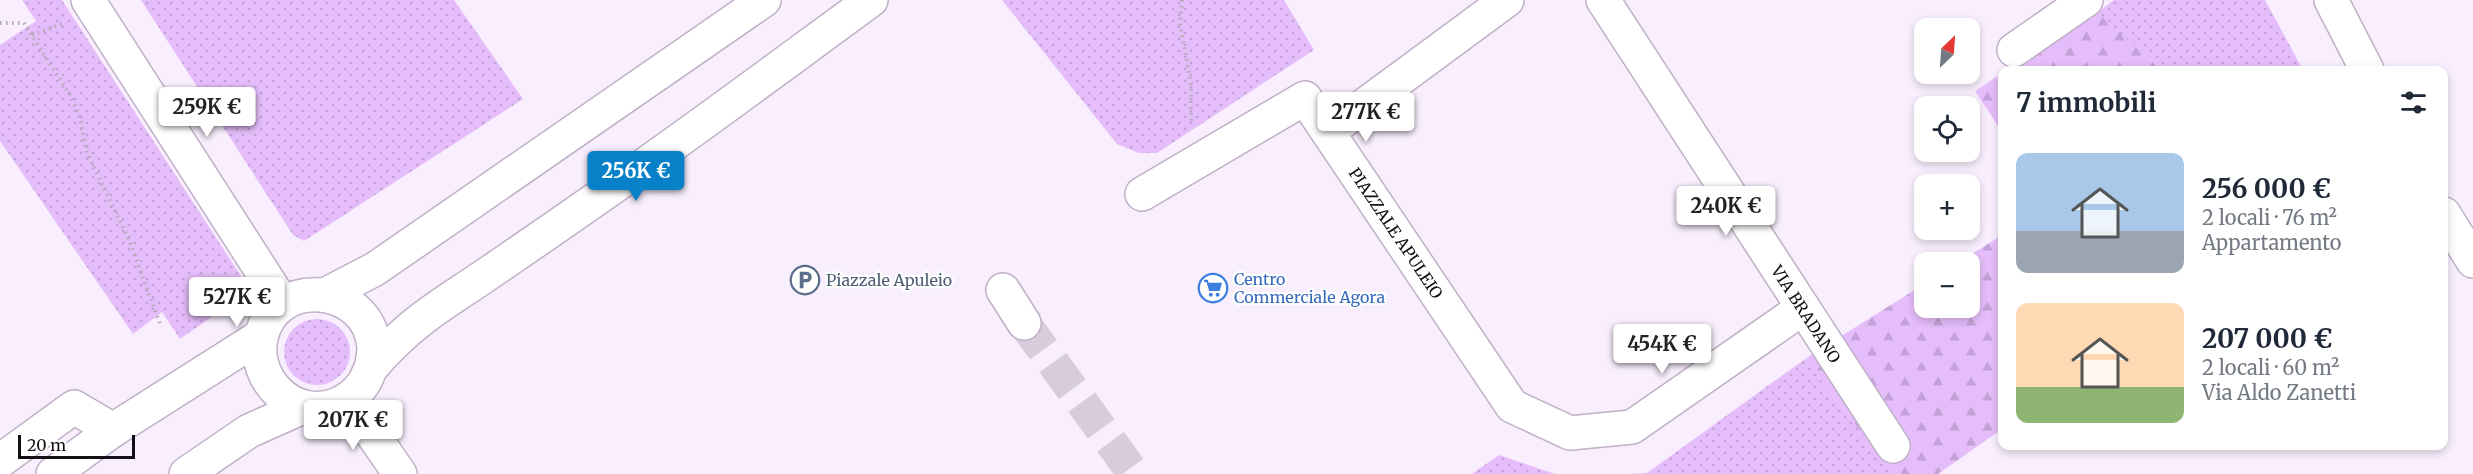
<!DOCTYPE html>
<html lang="it">
<meta charset="utf-8">
<style>
body{margin:0;font-family:Merriweather,serif;background:#f2f2f3;color:#1f2937;height:100vh;display:flex;flex-direction:column;font-size:22px;white-space:nowrap}
*{box-sizing:border-box;margin:0}
p{font-size:20px;color:#747a83}
.icon{flex:none;width:33px;height:33px;fill:none;stroke:currentColor;stroke-width:2;stroke-linecap:round;stroke-linejoin:round}
.map{position:relative;flex:1;overflow:hidden}
.drawer{position:absolute;left:1998px;top:66px;width:450px;height:384px;display:flex;flex-direction:column;background:#fff;border-radius:12px;box-shadow:0 3px 9px #0003}
.drawer>*{flex:none}
.needle{width:39px;rotate:25deg}
.buttons{position:absolute;left:1914px;top:18px;display:grid;gap:12px}
.buttons a{display:grid;place-items:center;width:66px;height:66px;border-radius:12px;background:#fff;box-shadow:0 3px 9px #0003;font-size:30px}
.scale{position:absolute;left:18px;bottom:15px;width:117px;box-sizing:border-box;padding-left:6px;border:3px solid #140e16;border-top:0;font-size:16px;line-height:21px;white-space:nowrap;color:#140e16;-webkit-text-stroke:4px #fff;paint-order:stroke}
.price{position:absolute;translate:-50% -51px;padding:0 14px;border-radius:6px;background:#fff;color:#222;font-size:20px;line-height:39px;filter:drop-shadow(0 2px 3px #0008)}
.price::after{content:'';position:absolute;left:50%;top:36px;width:18px;height:14px;margin-left:-9px;background:inherit;clip-path:polygon(0 0,100% 0,50% 100%)}
.price.on{background:#0981c9;color:#fff}
ul{padding:0;list-style:none}
li{display:flex;align-items:center;gap:18px;height:150px;padding:0 18px}
li span{display:grid;place-items:center;flex:none;width:168px;height:120px;border-radius:12px;color:#555}
li>.icon{margin-inline-start:auto}
span .icon{width:72px;height:72px;fill:#fffc;stroke-width:1}
li b{font-size:26px}
h2{display:flex;justify-content:space-between;align-items:center;height:72px;padding:0 18px;font-size:26px}
.map>svg:first-child{display:block}
.grass{fill:url(#grass-dots)}
.forest{fill:url(#forest-firs)}
.lines{fill:none;stroke-linecap:round;stroke-linejoin:round}
.minor-tunnel{stroke:#d6ccda;stroke-width:33;stroke-dasharray:33 16;stroke-linecap:butt}
.minor-casing{stroke:#bfb0c7;stroke-width:36}
.path{stroke:#b3aab7;stroke-width:4;stroke-dasharray:1.5 4.5;stroke-linecap:butt}
.minor{stroke:#fff;stroke-width:33}
.labels{text-anchor:middle;dominant-baseline:central;stroke-width:4.5;stroke-linejoin:round;paint-order:stroke}
.street-label{font-size:16px;fill:#140e16;stroke:#fff}
.shop-label{font-size:16px;fill:#366cbe;stroke:#fff;text-anchor:start}
.service-label{font-size:16px;fill:#4e5e75;stroke:#fff;text-anchor:start}
</style>
<div class="map">
<svg width="2473" height="474" viewBox="0 0 2473 474">
<defs>
<pattern id="grass-dots" width="8" height="8" patternUnits="userSpaceOnUse" patternTransform="scale(1.5)"><rect width="8" height="8" fill="#e5bdfa"/><path d="M2 2h.1M6 6h.1" fill="none" stroke="#c4a1d6" stroke-width="1.8" stroke-linecap="round"/></pattern>
<pattern id="forest-firs" width="22" height="20" patternUnits="userSpaceOnUse" patternTransform="scale(1.5)"><rect width="22" height="20" fill="#e5bdfa"/><path d="M5 1l3.5 6h-7zM16 11l3.5 6h-7z" fill="#c4a1d6"/></pattern>
</defs>
<rect width="100%" height="100%" fill="#f8eefd"/>
<g class="grass">
<path d="M 22,0 L 62,0 L 246,284 L 245,294 L 180,339 L 162,312 L 133,334 L 0,141 L 0,45 L 36,21 Z"/>
<path d="M 141,0 L 454,0 L 523,99 L 304,241 L 293,235 Z"/>
<path d="M 1002,0 L 1284,0 L 1314,50 L 1157,153 L 1139,153 L 1117,144 Z"/>
<path d="M 2114,0 L 2265,0 L 2303,70 L 2207,70 L 2155,64 L 2097,13 Z"/>
<circle cx="317" cy="352" r="33"/>
<path d="M 1805,359 L 1893,474 L 1631,474 L 1647,473 Z"/>
<path d="M 1499,455 L 1555,474 L 1472,474 Z"/>
</g>
<g class="forest">
<path d="M 2097,12 L 2155,64 L 2207,70 L 2007,70 Z"/>
<path d="M 2002,73 L 2002,132 L 1975,91 Z"/>
<path d="M 2002,235 L 2002,429 L 1938,474 L 1893,474 L 1805,359 L 1924,284 L 1924,308 L 1970,308 L 1970,262 L 1959,262 Z"/>
</g>
<g class="lines">
<path class="minor-tunnel" d="M 1024,323 L 1134,474"/>
<g class="minor-casing">
<g id="minor">
<path d="M 88,0 L 283,304"/>
<path d="M 1603,0 L 1893,446"/>
<path d="M 2331,0 L 2367,70"/>
<path d="M 2014,50 L 2086,0"/>
<path d="M 1328,132 L 1507,0"/>
<path d="M 1142,194 L 1305,98 L 1512,406 L 1570,433 L 1632,427 L 1803,308"/>
<path d="M 2444,214 L 2473,261"/>
<path d="M 1003,290 L 1024,323"/>
<path d="M 325,295 L 375,269 L 764,0"/>
<path d="M 372,367 C 372,361 374,354 374,348 C 370,284 274,274 261,338 C 252,380 294,421 336,405 C 346,401 357,393 363,384 C 367,379 368,372 372,367 C 383,353 404,333 418,322 C 438,306 461,292 483,277 C 527,247 572,216 616,185 C 702,125 786,62 871,0"/>
<path d="M 348,399 L 400,474"/>
<path d="M 0,461 L 74,407 L 113,430"/>
<path d="M 53,474 L 113,430 L 261,336"/>
<path d="M 186,474 L 249,431 L 303,407"/>
</g>
</g>
<g class="path">
<path d="M 1182,0 L 1180,24 L 1191,83 L 1191,124"/>
<path d="M 0,23 L 24,23 L 70,95 L 80,118 L 87,153 L 130,242 L 160,324"/>
<path d="M 32,35 L 62,24"/>
</g>
<use href="#minor" class="minor"/>
</g>
<defs>
<g id="parking-ring" transform="scale(1.5)"><circle r="9.5" fill="#fff" stroke="#5c6f8a" stroke-width="1.5"/><path d="M-3.5-5.5H1a3.5 3.5 0 0 1 0 7H-1V5.5H-3.5ZM-1-3.4V-.6H.8a1.4 1.4 0 0 0 0-2.8Z" fill="#5c6f8a"/></g>
<g id="supermarket-ring" transform="scale(1.5)"><circle r="9.5" fill="#fff" stroke="#3f7fe0" stroke-width="1.5"/><path d="M-6-5.5h2.5l.6 2H6L4.5 2H-2.5L-4.4-4H-6ZM-1.5 3.2a1.3 1.3 0 1 0 .1 0ZM3 3.2a1.3 1.3 0 1 0 .1 0Z" fill="#3f7fe0"/></g>
</defs>
<g fill-rule="evenodd">
<use href="#parking-ring" x="805" y="280"/>
<use href="#supermarket-ring" x="1213" y="288"/>
</g>
<g class="labels">
<g class="street-label">
<text transform="translate(1396 233) rotate(56)">PIAZZALE APULEIO</text>
<text transform="translate(1806 314) rotate(57)">VIA BRADANO</text>
</g>
<g class="shop-label">
<text x="1234" y="279">Centro<tspan x="1234" dy="18">Commerciale Agora</tspan></text>
</g>
<g class="service-label">
<text x="826" y="280">Piazzale Apuleio</text>
</g>
</g>
</svg>
<div class="buttons">
<a><svg class="needle" viewBox="-14 -14 28 28"><path d="M0-13l5 13h-10z" fill="#e53935"/><path d="M0 13l5-13h-10z" fill="#747a83"/></svg></a>
<a><svg class="icon" aria-label="locate" viewBox="0 0 24 24"><circle cx="12" cy="12" r="6"/><path d="M12 2v4M12 18v4M2 12h4M18 12h4"/></svg></a>
<a>+</a>
<a>−</a>
</div>
<div class="scale">20 m</div>
<b class="price" style="left:207px;top:138px">259K €</b>
<b class="price" style="left:1366px;top:143px">277K €</b>
<b class="price on" style="left:636px;top:202px">256K €</b>
<b class="price" style="left:1726px;top:237px">240K €</b>
<b class="price" style="left:237px;top:328px">527K €</b>
<b class="price" style="left:1662px;top:375px">454K €</b>
<b class="price" style="left:353px;top:451px">207K €</b>
<section class="drawer">
<h2>7 immobili<svg class="icon" aria-label="filters" viewBox="0 0 24 24"><path d="M4 7h16M4 17h16"/><circle cx="9" cy="7" r="2"/><circle cx="15" cy="17" r="2"/></svg></h2>
<ul>
<li><span style="background:linear-gradient(#a9c7e8 65%,#9aa5b1 0)"><svg class="icon" aria-label="home" viewBox="0 0 24 24"><path d="M3 11l9-7 9 7M6 9v11h12V9"/></svg></span><div><b>256 000 €</b><p>2 locali · 76 m²</p><p>Appartamento</p></div></li>
<li><span style="background:linear-gradient(#ffd9b3 70%,#8fb573 0)"><svg class="icon" aria-label="home" viewBox="0 0 24 24"><path d="M3 11l9-7 9 7M6 9v11h12V9"/></svg></span><div><b>207 000 €</b><p>2 locali · 60 m²</p><p>Via Aldo Zanetti</p></div></li>
</ul>
</section>
</div>
